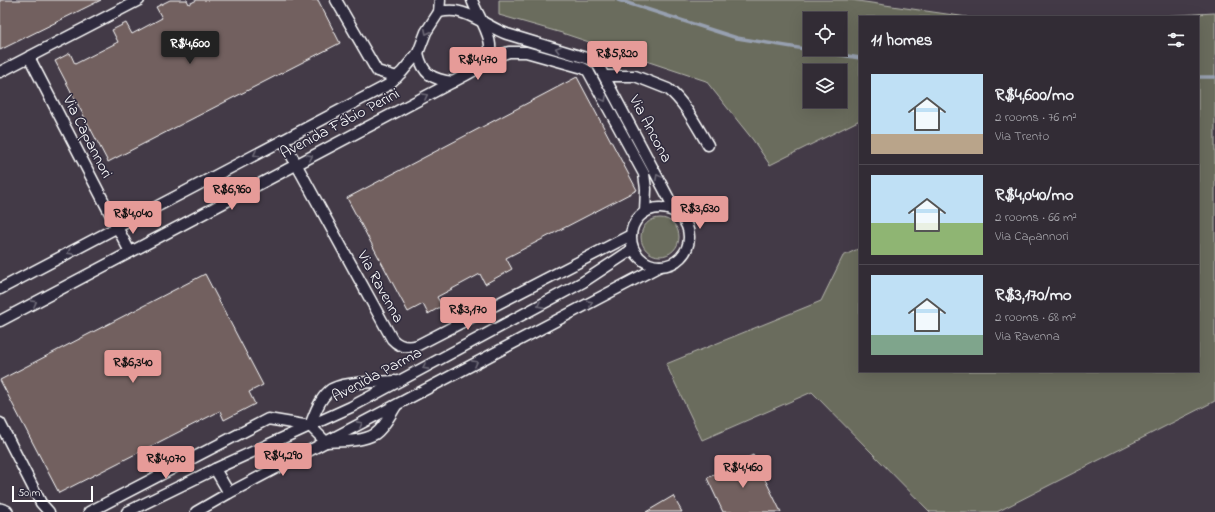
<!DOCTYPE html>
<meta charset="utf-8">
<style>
body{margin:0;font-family:"Indie Flower",sans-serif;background:#3d3841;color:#f1f3f6;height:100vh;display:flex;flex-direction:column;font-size:15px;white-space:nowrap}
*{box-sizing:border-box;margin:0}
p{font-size:13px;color:#a8a7ad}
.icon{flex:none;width:22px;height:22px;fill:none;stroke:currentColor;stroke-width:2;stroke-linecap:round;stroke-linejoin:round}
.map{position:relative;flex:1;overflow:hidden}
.drawer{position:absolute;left:859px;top:16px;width:340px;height:356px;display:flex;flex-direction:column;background:#322c35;border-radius:0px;box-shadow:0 4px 16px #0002,0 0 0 1px #4d4850}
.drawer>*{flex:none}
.buttons{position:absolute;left:803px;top:12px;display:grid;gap:8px}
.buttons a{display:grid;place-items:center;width:44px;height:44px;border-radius:0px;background:#322c35;box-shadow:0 4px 16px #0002,0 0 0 1px #4d4850;font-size:20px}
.scale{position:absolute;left:12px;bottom:10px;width:81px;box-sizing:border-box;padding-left:4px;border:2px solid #fff;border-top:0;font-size:11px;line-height:14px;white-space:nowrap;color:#fff;-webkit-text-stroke:3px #2f2a3d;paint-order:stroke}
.price{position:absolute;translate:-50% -34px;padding:0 9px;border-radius:4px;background:#e69b98;color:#111;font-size:13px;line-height:26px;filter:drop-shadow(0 1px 2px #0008)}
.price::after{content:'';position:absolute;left:50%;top:24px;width:12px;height:9px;margin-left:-6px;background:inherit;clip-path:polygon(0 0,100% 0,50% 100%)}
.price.selected{background:#222;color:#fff}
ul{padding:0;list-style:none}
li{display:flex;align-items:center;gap:12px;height:100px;padding:0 12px}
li+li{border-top:1px solid #4d4850}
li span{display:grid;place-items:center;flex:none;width:112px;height:80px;border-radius:0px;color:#555}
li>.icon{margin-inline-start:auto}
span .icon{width:48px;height:48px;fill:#fffc;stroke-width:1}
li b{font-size:17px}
h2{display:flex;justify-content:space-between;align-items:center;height:48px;padding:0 12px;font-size:17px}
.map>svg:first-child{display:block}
.green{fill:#6b6c5d;stroke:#b5b6ae;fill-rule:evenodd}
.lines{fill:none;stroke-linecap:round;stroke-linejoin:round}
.stream{stroke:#97a0b0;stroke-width:3.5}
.building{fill:#72605f;stroke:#fff}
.minor-casing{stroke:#fff;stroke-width:13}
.major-casing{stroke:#fff;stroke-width:16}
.minor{stroke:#2f2a3d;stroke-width:10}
.major{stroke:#2f2a3d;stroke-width:13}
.oneway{stroke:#6d6a77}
.labels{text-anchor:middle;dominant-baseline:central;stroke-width:3;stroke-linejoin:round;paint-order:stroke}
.street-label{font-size:16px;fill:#fff;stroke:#2f2a3d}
</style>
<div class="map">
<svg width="1215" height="512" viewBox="0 0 1215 512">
<rect width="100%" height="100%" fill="#433a47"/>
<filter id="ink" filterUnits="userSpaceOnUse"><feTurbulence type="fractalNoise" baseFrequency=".025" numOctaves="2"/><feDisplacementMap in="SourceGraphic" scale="8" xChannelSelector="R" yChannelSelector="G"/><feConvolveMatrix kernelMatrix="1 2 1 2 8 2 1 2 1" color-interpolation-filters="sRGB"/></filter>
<g filter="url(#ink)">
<g class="green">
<path d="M 499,0 L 851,0 L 967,17 L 860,17 L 860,120 L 770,165 L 753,140 L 706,81 L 562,33 L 499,15 ZM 810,19 L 840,19 L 840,49 L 810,49 ZM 810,71 L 840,71 L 840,101 L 810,101 Z"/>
<path d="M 1215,13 L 1215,401 L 997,512 L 930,512 L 812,392 L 702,440 L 666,364 L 821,301 L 843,256 L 860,248 L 860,371 L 1198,371 L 1198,17 L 1138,17 Z"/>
<circle cx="660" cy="237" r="19"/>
</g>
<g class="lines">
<g class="stream">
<path d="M 618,0 L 737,38 L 860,58"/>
<path d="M 1198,77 L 1215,77"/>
</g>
</g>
<g class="building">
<path d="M 0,0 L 101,0 L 0,50 Z"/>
<path d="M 170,0 L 187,0 L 189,4 L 197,0 L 318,0 L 340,43 L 108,162 L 55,61 L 70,53 L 75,64 L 118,42 L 112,30 L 126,23 L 132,34 L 162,18 L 156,7 Z"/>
<path d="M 577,77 L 637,190 L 506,258 L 512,269 L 485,284 L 480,274 L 437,297 L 442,306 L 428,314 L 423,304 L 408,312 L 347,198 Z"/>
<path d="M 205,274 L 263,385 L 249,392 L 255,404 L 224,420 L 220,411 L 59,493 L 0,380 Z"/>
<path d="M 753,455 L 781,512 L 723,512 L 707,478 Z"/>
<path d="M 673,496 L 682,512 L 646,512 Z"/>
</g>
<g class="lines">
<g class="minor-casing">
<g id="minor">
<path d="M 336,0 L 377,71 L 397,77"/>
<path d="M 439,12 C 444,11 449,10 455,11 C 472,13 490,28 507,34 L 596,61 L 676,212"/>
<path d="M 418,53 C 423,75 432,79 453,82"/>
<path d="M 29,57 L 130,252"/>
<path d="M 488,59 L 509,52 L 526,52 L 583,68 L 588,71 L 644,174 L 646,189 L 645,212"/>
<path d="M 0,72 L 139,0"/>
<path d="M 605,76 L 635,76 L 668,89 C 685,102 697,127 708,145"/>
<path d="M 283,140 L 392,339 C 399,347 408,348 418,345 L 631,235"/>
<circle cx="660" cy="237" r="29"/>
<path d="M 0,289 L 388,85 L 402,72 L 418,53 L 426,32 L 439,12 L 440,0"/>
<path d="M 0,321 L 466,75 C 472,72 479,68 484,63 C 501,46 478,18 472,0"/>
<path d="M 0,423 L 41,503 L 49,512"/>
<path d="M 310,426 C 314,415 319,400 329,391 C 339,381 380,382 395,381"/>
<path d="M 310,426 L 326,442 C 341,441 362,442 375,434 C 384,428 390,415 396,406"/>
<path d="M 215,469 L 229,493"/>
<path d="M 89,512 L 268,419 L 310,426"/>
<path d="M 127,512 L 215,469 L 351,407 L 583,282 L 633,249"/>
<path d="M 196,512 L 229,493 L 660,266"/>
</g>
</g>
<g class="major-casing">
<path id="major" d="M 0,510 L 6,512"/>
</g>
<use href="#minor" class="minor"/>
<use href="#major" class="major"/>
</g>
<defs><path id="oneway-chevron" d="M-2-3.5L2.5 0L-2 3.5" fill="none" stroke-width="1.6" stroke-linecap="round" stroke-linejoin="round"/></defs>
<g class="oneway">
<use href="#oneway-chevron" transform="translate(427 32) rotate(116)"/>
<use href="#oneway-chevron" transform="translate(558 49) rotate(-164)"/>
<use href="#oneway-chevron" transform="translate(425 96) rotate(-28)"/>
<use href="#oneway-chevron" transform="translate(604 99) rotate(62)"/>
<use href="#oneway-chevron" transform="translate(256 154) rotate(152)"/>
<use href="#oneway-chevron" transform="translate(310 157) rotate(-27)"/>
<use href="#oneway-chevron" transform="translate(658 177) rotate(-118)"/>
<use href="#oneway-chevron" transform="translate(70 252) rotate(152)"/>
<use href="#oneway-chevron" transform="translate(34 303) rotate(-28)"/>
<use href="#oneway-chevron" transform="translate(590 303) rotate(-28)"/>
<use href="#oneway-chevron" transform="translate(540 305) rotate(152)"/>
<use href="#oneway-chevron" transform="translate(475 363) rotate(-28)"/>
<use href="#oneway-chevron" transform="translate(425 367) rotate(152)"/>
<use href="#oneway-chevron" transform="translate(360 424) rotate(-28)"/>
</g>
</g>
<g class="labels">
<g class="street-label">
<text transform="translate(340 124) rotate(-28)">Avenida Fábio Perini</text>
<text transform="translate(650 129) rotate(62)">Via Ancona</text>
<text transform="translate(87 137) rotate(63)">Via Capannori</text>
<text transform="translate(380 287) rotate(61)">Via Ravenna</text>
<text transform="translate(377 375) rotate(-28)">Avenida Parma</text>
</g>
</g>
</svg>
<div class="buttons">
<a><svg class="icon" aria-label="locate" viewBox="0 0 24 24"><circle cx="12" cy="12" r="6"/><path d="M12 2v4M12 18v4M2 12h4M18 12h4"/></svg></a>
<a><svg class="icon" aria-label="layers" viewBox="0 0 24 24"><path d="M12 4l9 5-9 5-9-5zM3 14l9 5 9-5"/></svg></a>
</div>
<div class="scale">50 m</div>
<b class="price selected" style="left:190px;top:65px">R$4,600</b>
<b class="price" style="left:617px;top:75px">R$5,820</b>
<b class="price" style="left:478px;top:81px">R$4,470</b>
<b class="price" style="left:232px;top:211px">R$6,960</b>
<b class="price" style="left:700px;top:230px">R$3,630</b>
<b class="price" style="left:133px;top:235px">R$4,040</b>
<b class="price" style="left:468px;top:331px">R$3,170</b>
<b class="price" style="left:133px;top:384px">R$6,340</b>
<b class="price" style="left:283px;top:477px">R$4,290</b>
<b class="price" style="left:166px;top:480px">R$4,070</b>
<b class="price" style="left:743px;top:489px">R$4,460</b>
<section class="drawer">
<h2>11 homes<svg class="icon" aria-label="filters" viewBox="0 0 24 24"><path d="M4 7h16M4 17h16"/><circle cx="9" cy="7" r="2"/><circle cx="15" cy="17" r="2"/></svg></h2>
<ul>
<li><span style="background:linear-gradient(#bfe0f5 75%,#b9a48a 0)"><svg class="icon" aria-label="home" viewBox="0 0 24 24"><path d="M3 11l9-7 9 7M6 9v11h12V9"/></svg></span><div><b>R$4,600/mo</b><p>2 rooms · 76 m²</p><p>Via Trento</p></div></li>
<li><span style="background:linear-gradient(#bfe0f5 60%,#8fb573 0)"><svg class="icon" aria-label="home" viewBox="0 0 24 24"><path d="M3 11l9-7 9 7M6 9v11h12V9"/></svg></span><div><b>R$4,040/mo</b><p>2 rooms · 66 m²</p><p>Via Capannori</p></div></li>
<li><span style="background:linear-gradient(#bfe0f5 75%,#7fa58c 0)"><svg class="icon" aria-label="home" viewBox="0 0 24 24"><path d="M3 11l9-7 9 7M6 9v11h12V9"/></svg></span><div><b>R$3,170/mo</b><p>2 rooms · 68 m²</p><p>Via Ravenna</p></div></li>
</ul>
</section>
</div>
